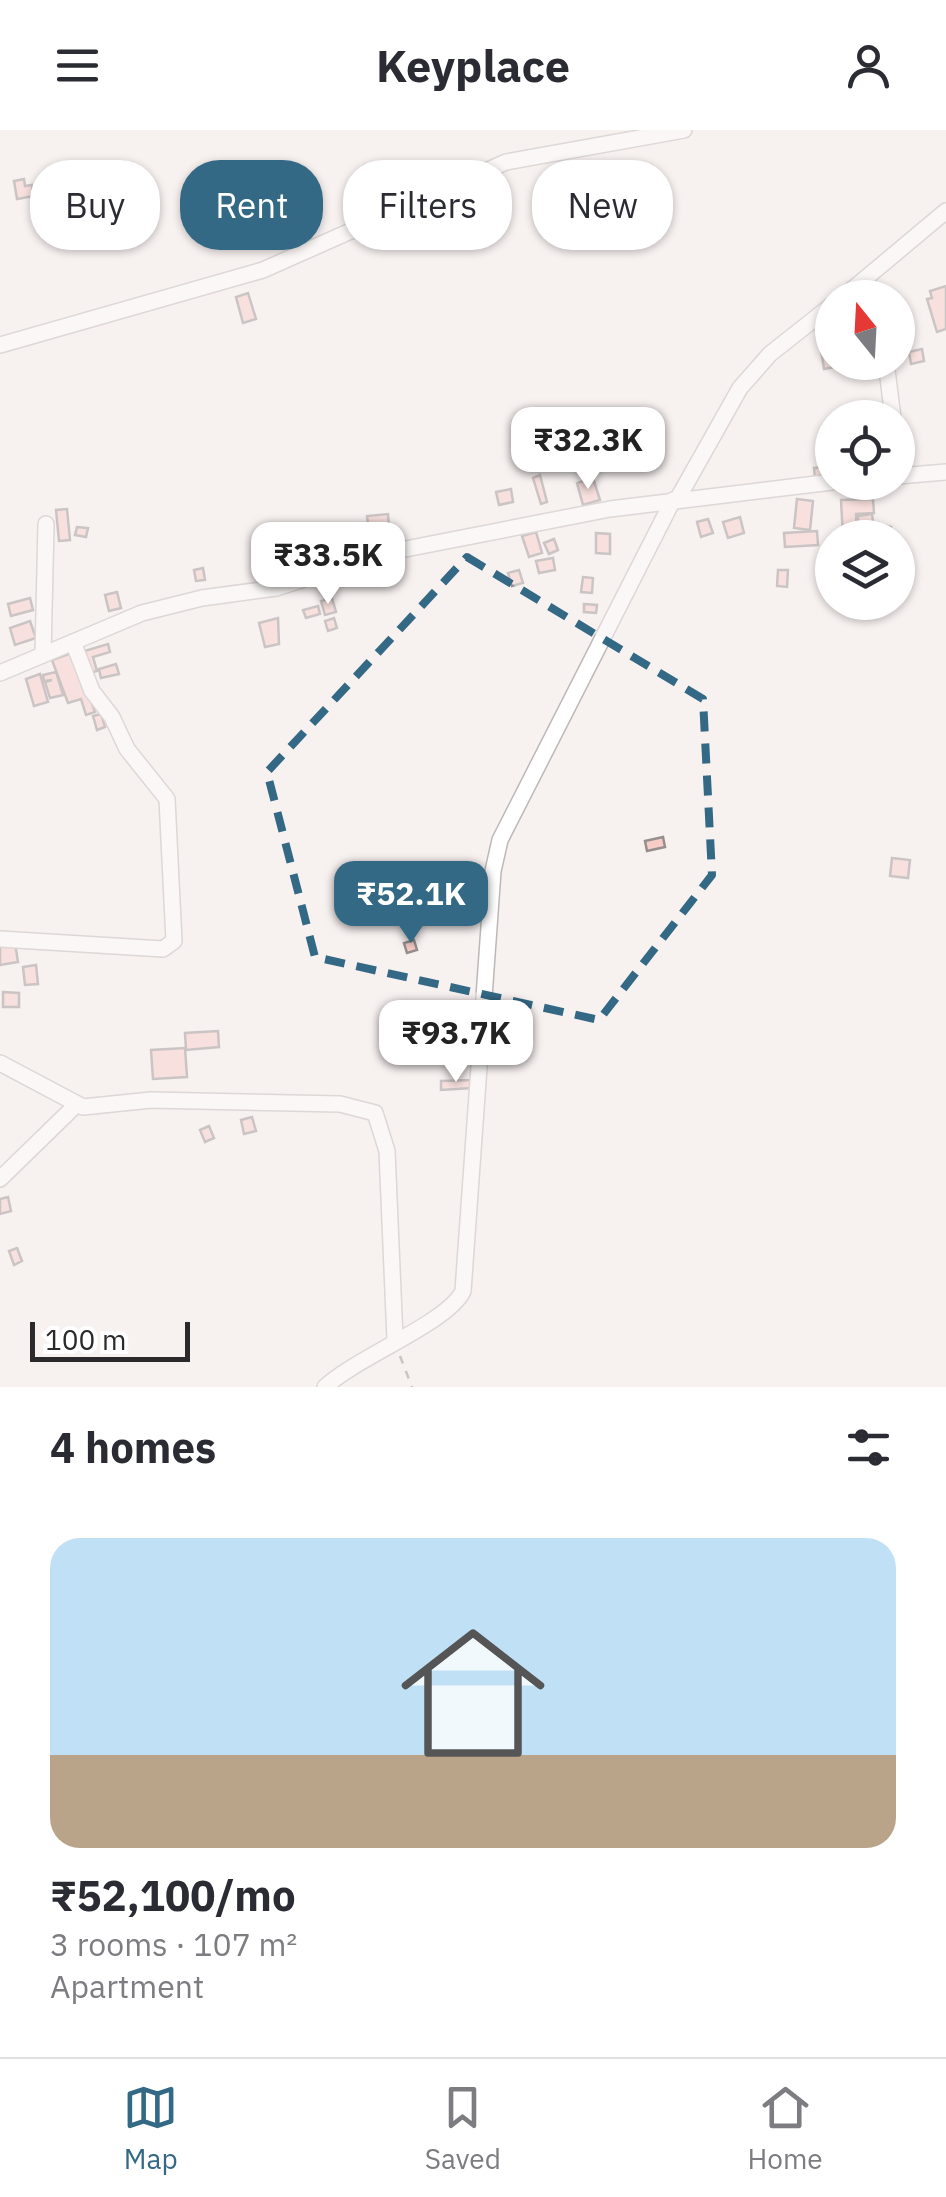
<!DOCTYPE html>
<meta charset="utf-8">
<style>
body{margin:0;font-family:"IBM Plex Sans",sans-serif;background:#f2f2f3;color:#2b2b33;height:100vh;display:flex;flex-direction:column;font-size:38px;white-space:nowrap}
*{box-sizing:border-box;margin:0}
p{font-size:32px;color:#7c7c81}
.icon{flex:none;width:55px;height:55px;fill:none;stroke:currentColor;stroke-width:2;stroke-linecap:round;stroke-linejoin:round}
.map{position:relative;height:1257px;overflow:hidden}
.side{display:flex;flex-direction:column;background:#fff;flex:1}
.side>*{flex:none}
.guide{position:absolute;left:30px;top:30px;width:888px;height:90px;display:flex;gap:20px}
.needle{width:65px;rotate:342deg}
.fabs{position:absolute;left:815px;top:150px;display:grid;gap:20px}
.fabs a{display:grid;place-items:center;width:100px;height:100px;border-radius:50%;background:#fff;box-shadow:0 2px 8px #0004;font-size:50px}
.scale{position:absolute;left:30px;bottom:25px;width:160px;box-sizing:border-box;padding-left:10px;border:5px solid #2b2929;border-top:0;font-size:28px;line-height:35px;white-space:nowrap;color:#2b2929;-webkit-text-stroke:8px #fff;paint-order:stroke}
.price{position:absolute;translate:-50% -85px;padding:0 22px;border-radius:20px;background:#fff;color:#222;font-size:32px;line-height:65px;filter:drop-shadow(0 2px 5px #0008)}
.price::after{content:'';position:absolute;left:50%;top:60px;width:30px;height:22px;margin-left:-15px;background:inherit;clip-path:polygon(0 0,100% 0,50% 100%)}
.price.selected{background:#346985;color:#fff}
ul{padding:0;list-style:none}
li{display:grid;align-content:center;gap:20px;height:530px;padding:0 50px}
li span{display:grid;place-items:center;height:310px;border-radius:30px;color:#555}
li>.icon{margin-inline-start:auto}
span .icon{width:180px;height:180px;fill:#fffc;stroke-width:1}
li b{font-size:42px}
h2{display:flex;justify-content:space-between;align-items:center;height:120px;padding:0 50px;font-size:42px}
.tag{padding:0 35px;border-radius:40px;background:#fff;box-shadow:0 2px 8px #0004;font-size:35px;line-height:90px}
.tag.selected{background:#346985;color:#fff}
header{display:flex;justify-content:space-between;align-items:center;height:130px;padding:0 50px;background:#fff;font-size:45px;font-weight:700}
.tabs{display:flex;justify-content:space-around;align-items:center;height:140px;border-top:2px solid #e1e1e2;background:#fff;font-size:28px;color:#7c7c81}
.tabs a{display:grid;justify-items:center;gap:5px}
.tabs .selected{color:#346985}
.map>svg:first-child{display:block}
.building{fill:#f7ccc6;stroke:#958f8e;stroke-width:2.5}
.lines{fill:none;stroke-linecap:round;stroke-linejoin:round}
.minor-casing{stroke:#bdb8b7;stroke-width:18}
.path{stroke:#928e8d;stroke-width:2.5;stroke-dasharray:8 8;stroke-linecap:butt}
.minor{stroke:#fff;stroke-width:15}
.marked{fill:none;stroke:#346985;stroke-width:8;stroke-dasharray:20 12;stroke-linejoin:round}
</style>
<header><svg class="icon" aria-label="menu" viewBox="0 0 24 24"><path d="M4 6h16M4 12h16M4 18h16"/></svg>Keyplace<svg class="icon" aria-label="person" viewBox="0 0 24 24"><circle cx="12" cy="8" r="4"/><path d="M4 21q1-7 8-7t8 7"/></svg></header>
<div class="map">
<svg width="946" height="1257" viewBox="0 0 946 1257">
<rect width="100%" height="100%" fill="#f7f1f0"/>
<g class="building">
<path d="M 125,32 L 129,43 L 120,47 L 115,36 Z"/>
<path d="M 24,49 L 25,56 L 32,55 L 34,66 L 17,69 L 14,51 Z"/>
<path d="M 144,53 L 150,70 L 135,76 L 129,59 Z"/>
<path d="M 946,156 L 946,199 L 937,202 L 927,169 L 932,168 L 930,161 Z"/>
<path d="M 248,163 L 256,189 L 243,193 L 236,167 Z"/>
<path d="M 898,171 L 905,211 L 898,212 Z"/>
<path d="M 829,208 L 832,208 L 832,232 L 864,232 L 824,239 L 820,214 Z"/>
<path d="M 922,219 L 924,231 L 911,234 L 909,222 Z"/>
<path d="M 825,337 L 826,348 L 815,349 L 814,338 Z"/>
<path d="M 540,345 L 547,372 L 541,374 L 533,348 Z"/>
<path d="M 593,348 L 600,370 L 583,375 L 577,353 Z"/>
<path d="M 511,359 L 513,372 L 499,375 L 496,362 Z"/>
<path d="M 797,369 L 813,371 L 810,400 L 794,398 Z"/>
<path d="M 873,369 L 874,383 L 856,384 L 857,408 L 843,408 L 841,370 Z"/>
<path d="M 67,379 L 70,410 L 59,411 L 56,380 Z"/>
<path d="M 388,384 L 389,397 L 369,400 L 367,386 Z"/>
<path d="M 872,384 L 874,399 L 859,401 L 858,386 Z"/>
<path d="M 740,387 L 744,403 L 728,408 L 723,392 Z"/>
<path d="M 708,389 L 713,403 L 701,407 L 697,392 Z"/>
<path d="M 882,395 L 891,397 L 889,408 L 880,408 Z"/>
<path d="M 77,397 L 88,398 L 86,407 L 75,405 Z"/>
<path d="M 817,401 L 818,415 L 785,417 L 784,403 Z"/>
<path d="M 536,402 L 542,423 L 529,427 L 522,406 Z"/>
<path d="M 596,403 L 610,404 L 610,424 L 596,423 Z"/>
<path d="M 554,409 L 558,420 L 549,424 L 544,413 Z"/>
<path d="M 553,428 L 555,440 L 539,443 L 536,431 Z"/>
<path d="M 203,438 L 205,450 L 196,451 L 194,440 Z"/>
<path d="M 519,440 L 523,453 L 512,456 L 508,443 Z"/>
<path d="M 778,440 L 788,440 L 787,457 L 777,456 Z"/>
<path d="M 583,447 L 593,448 L 592,463 L 581,462 Z"/>
<path d="M 117,462 L 121,478 L 109,481 L 105,465 Z"/>
<path d="M 30,468 L 33,480 L 11,486 L 8,474 Z"/>
<path d="M 332,468 L 336,482 L 325,485 L 321,471 Z"/>
<path d="M 584,474 L 597,475 L 596,483 L 584,482 Z"/>
<path d="M 318,476 L 320,484 L 306,488 L 303,480 Z"/>
<path d="M 278,488 L 279,514 L 265,517 L 259,493 Z"/>
<path d="M 334,488 L 337,498 L 328,501 L 325,491 Z"/>
<path d="M 30,491 L 36,508 L 15,515 L 10,498 Z"/>
<path d="M 108,514 L 110,522 L 93,527 L 97,541 L 87,544 L 81,522 Z"/>
<path d="M 74,522 L 95,582 L 86,585 L 81,569 L 68,573 L 52,530 Z"/>
<path d="M 116,534 L 119,544 L 101,548 L 99,539 Z"/>
<path d="M 56,542 L 63,565 L 50,568 L 45,552 L 52,550 L 44,551 L 43,545 Z"/>
<path d="M 40,544 L 48,572 L 34,576 L 26,549 Z"/>
<path d="M 101,584 L 105,597 L 97,600 L 93,586 Z"/>
<path d="M 663,707 L 665,717 L 647,721 L 645,711 Z"/>
<path d="M 892,728 L 910,730 L 908,748 L 890,746 Z"/>
<path d="M 414,810 L 417,820 L 407,823 L 404,813 Z"/>
<path d="M 15,813 L 18,832 L 0,835 L 0,816 Z"/>
<path d="M 36,835 L 38,854 L 25,855 L 23,837 Z"/>
<path d="M 3,862 L 19,863 L 19,877 L 3,877 Z"/>
<path d="M 218,901 L 219,917 L 186,920 L 185,903 Z"/>
<path d="M 185,918 L 187,947 L 153,949 L 151,920 Z"/>
<path d="M 472,950 L 472,958 L 441,960 L 441,951 Z"/>
<path d="M 252,987 L 256,1001 L 244,1004 L 241,990 Z"/>
<path d="M 209,996 L 214,1008 L 205,1012 L 200,1000 Z"/>
<path d="M 8,1067 L 11,1081 L 0,1084 L 0,1069 Z"/>
<path d="M 17,1118 L 22,1131 L 14,1135 L 9,1121 Z"/>
</g>
<g class="lines">
<g class="minor-casing">
<g id="minor">
<path d="M 842,168 L 946,81"/>
<path d="M 0,215 L 263,140 L 506,32 L 684,0"/>
<path d="M 886,232 L 893,288"/>
<path d="M 898,324 L 900,346"/>
<path d="M 898,346 L 946,342"/>
<path d="M 677,370 L 740,258 L 770,224 L 832,175"/>
<path d="M 43,525 L 46,394"/>
<path d="M 0,543 L 142,483 L 202,468 L 276,458 L 385,423 L 610,379 L 832,352"/>
<path d="M 0,809 L 163,819 L 174,811 L 167,669 L 127,619 L 112,587 L 92,561 L 73,512"/>
<path d="M 0,933 L 83,977 L 151,970 L 340,974 L 375,983 L 387,1021 L 395,1209"/>
<path d="M 0,1049 L 76,975"/>
<path d="M 325,1257 C 357,1227 449,1192 463,1161 L 493,741 L 500,710 L 673,370"/>
</g>
</g>
<path class="path" d="M 400,1226 L 412,1257"/>
<use href="#minor" class="minor"/>
</g>
<path d="M0 0H946V1257H0ZM 467,427 L 703,569 L 712,745 L 599,890 L 315,827 L 267,642 Z" fill="#f7f1f0" fill-opacity=".55" fill-rule="evenodd"/>
<path class="marked" d="M 467,427 L 703,569 L 712,745 L 599,890 L 315,827 L 267,642 Z"/>
</svg>
<div class="fabs">
<a><svg class="needle" viewBox="-14 -14 28 28"><path d="M0-13l5 13h-10z" fill="#e53935"/><path d="M0 13l5-13h-10z" fill="#7c7c81"/></svg></a>
<a><svg class="icon" aria-label="locate" viewBox="0 0 24 24"><circle cx="12" cy="12" r="6"/><path d="M12 2v4M12 18v4M2 12h4M18 12h4"/></svg></a>
<a><svg class="icon" aria-label="layers" viewBox="0 0 24 24"><path d="M12 4l9 5-9 5-9-5zM3 14l9 5 9-5"/></svg></a>
</div>
<div class="scale">100 m</div>
<b class="price" style="left:588px;top:362px">₹32.3K</b>
<b class="price" style="left:328px;top:477px">₹33.5K</b>
<b class="price selected" style="left:411px;top:816px">₹52.1K</b>
<b class="price" style="left:456px;top:955px">₹93.7K</b>
<div class="guide">
<a class="tag">Buy</a>
<a class="tag selected">Rent</a>
<a class="tag">Filters</a>
<a class="tag">New</a>
</div>
</div>
<section class="side">
<h2>4 homes<svg class="icon" aria-label="filters" viewBox="0 0 24 24"><path d="M4 7h16M4 17h16"/><circle cx="9" cy="7" r="2"/><circle cx="15" cy="17" r="2"/></svg></h2>
<ul>
<li><span style="background:linear-gradient(#bfe0f5 70%,#b9a48a 0)"><svg class="icon" aria-label="home" viewBox="0 0 24 24"><path d="M3 11l9-7 9 7M6 9v11h12V9"/></svg></span><div><b>₹52,100/mo</b><p>3 rooms · 107 m²</p><p>Apartment</p></div></li>
</ul>
</section>
<nav class="tabs">
<a class="selected"><svg class="icon" aria-label="map" viewBox="0 0 24 24"><path d="M3 6l6-2 6 2 6-2v14l-6 2-6-2-6 2zM9 4v14M15 6v14"/></svg>Map</a>
<a><svg class="icon" aria-label="saved" viewBox="0 0 24 24"><path d="M7 4h10v16l-5-4-5 4z"/></svg>Saved</a>
<a><svg class="icon" aria-label="home" viewBox="0 0 24 24"><path d="M3 11l9-7 9 7M6 9v11h12V9"/></svg>Home</a>
</nav>
